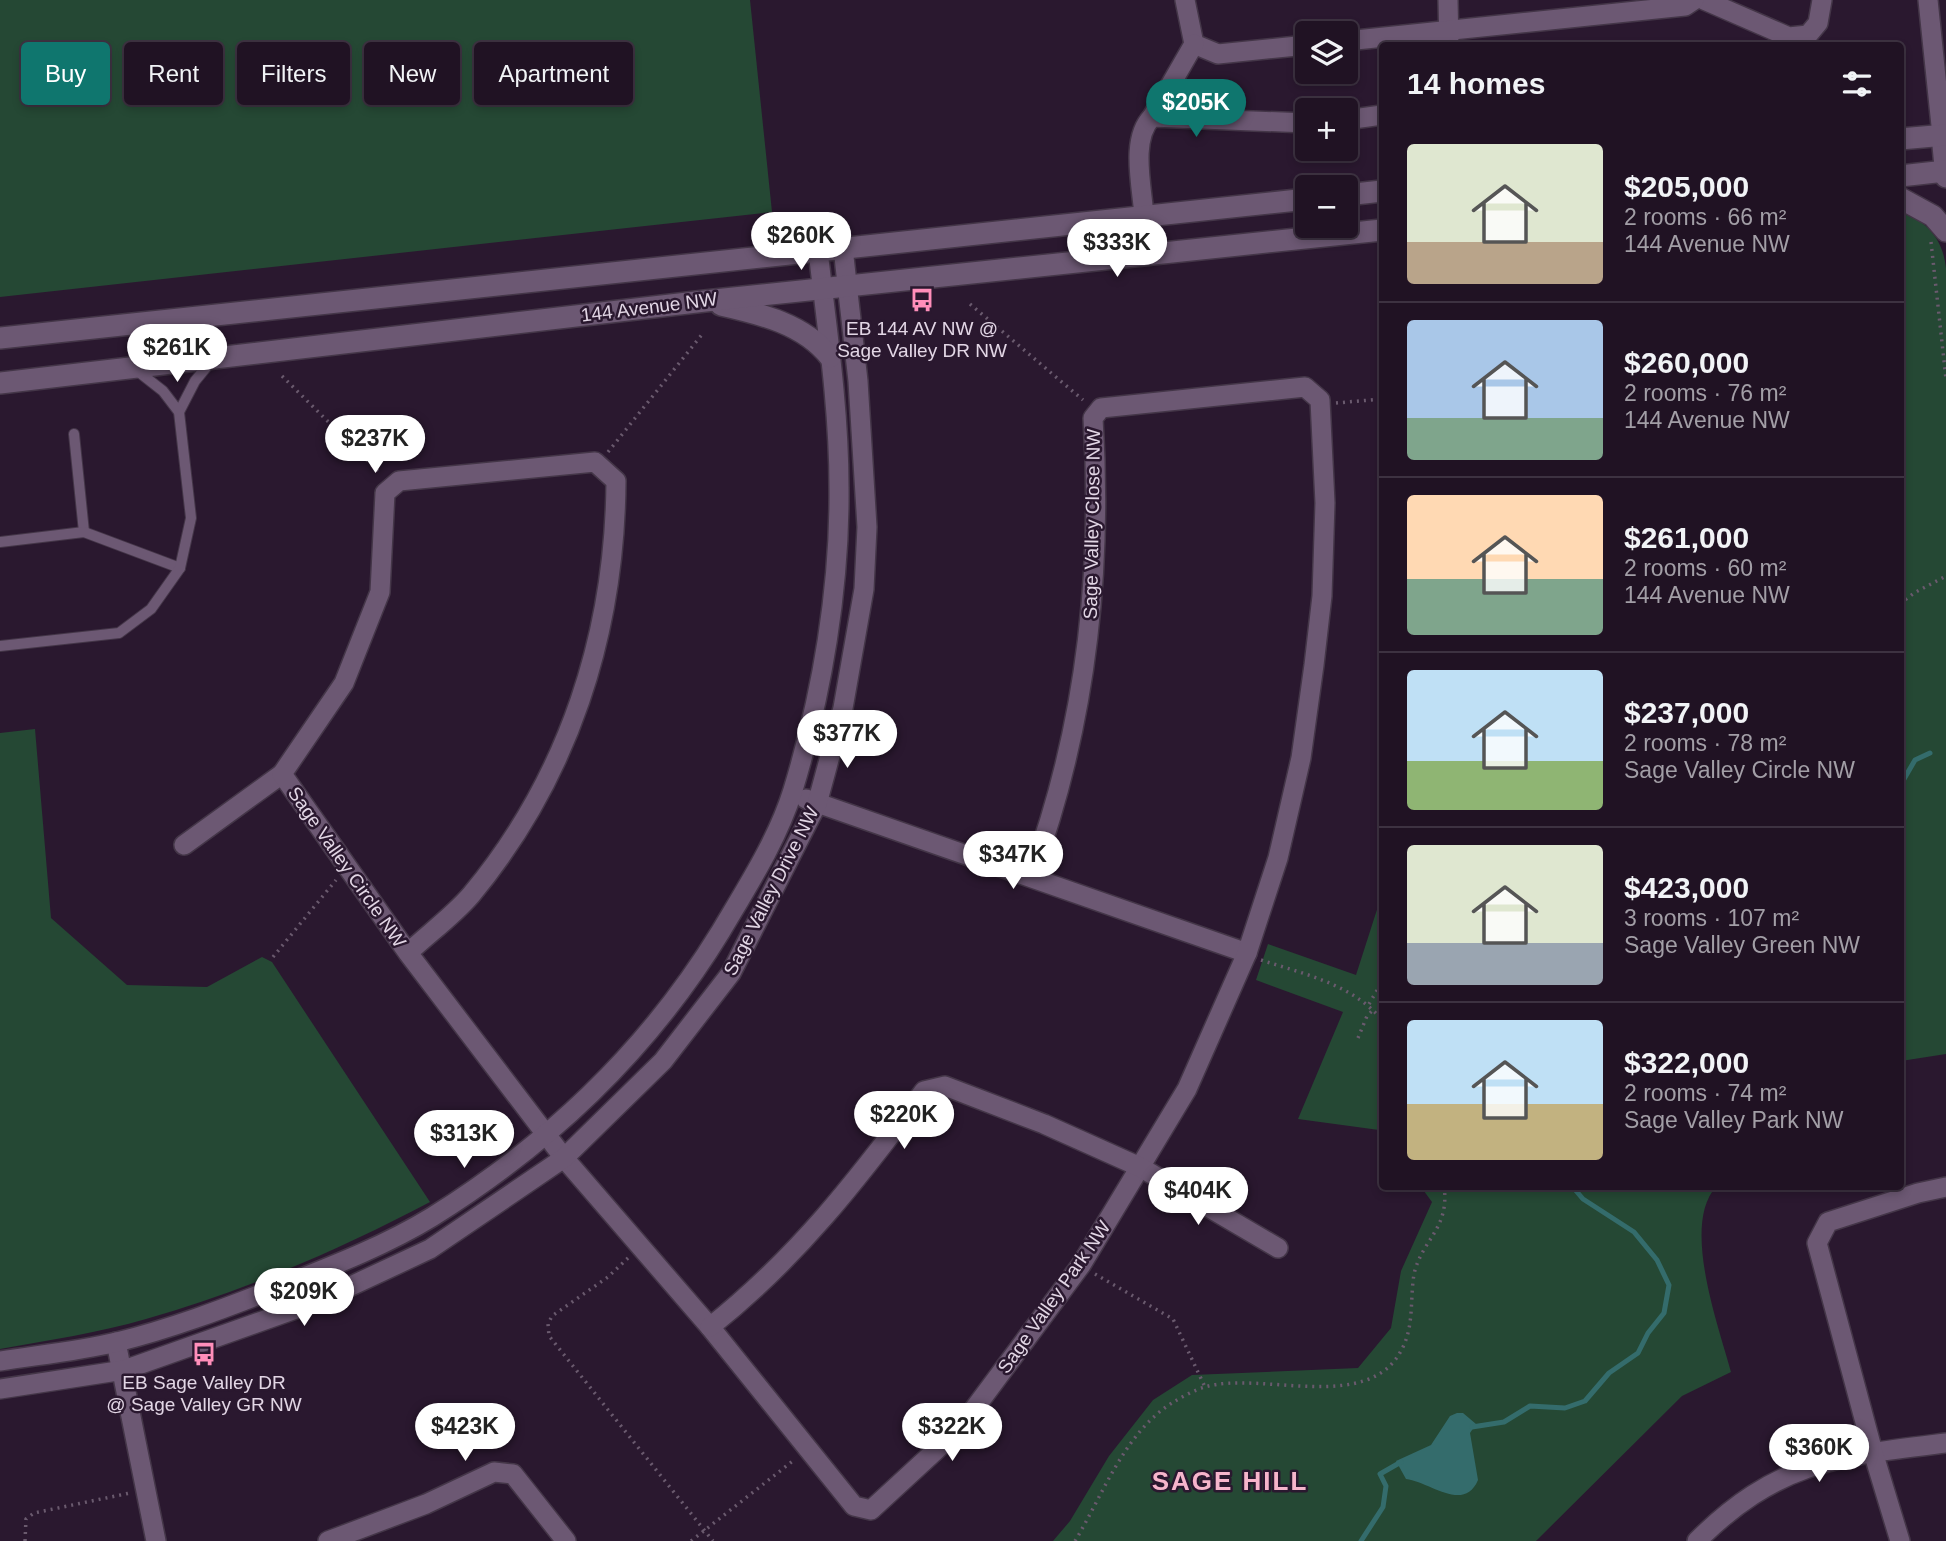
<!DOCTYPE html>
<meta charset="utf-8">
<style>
body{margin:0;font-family:Arial,sans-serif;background:#2d2030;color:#f1f3f6;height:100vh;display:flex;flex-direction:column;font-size:26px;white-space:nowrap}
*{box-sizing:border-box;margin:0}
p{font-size:23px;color:#a29ea6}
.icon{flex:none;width:38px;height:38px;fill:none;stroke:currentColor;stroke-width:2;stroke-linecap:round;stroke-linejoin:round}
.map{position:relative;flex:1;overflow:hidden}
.details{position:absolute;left:1379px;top:42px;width:525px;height:1148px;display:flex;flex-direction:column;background:#201223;border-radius:7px;box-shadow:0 4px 10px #0003,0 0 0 2px #3d3241}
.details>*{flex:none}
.guide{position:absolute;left:21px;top:42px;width:665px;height:63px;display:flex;gap:14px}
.buttons{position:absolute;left:1295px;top:21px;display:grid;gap:14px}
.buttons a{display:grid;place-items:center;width:63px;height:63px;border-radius:7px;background:#201223;box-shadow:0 4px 10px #0003,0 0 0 2px #3d3241;font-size:35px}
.price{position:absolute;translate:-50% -60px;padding:0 16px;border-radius:24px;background:#fff;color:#222;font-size:23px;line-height:46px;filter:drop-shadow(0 2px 4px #0008)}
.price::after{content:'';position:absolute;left:50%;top:42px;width:21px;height:16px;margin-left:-10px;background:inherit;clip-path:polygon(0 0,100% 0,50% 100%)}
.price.active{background:#0f766e;color:#fff}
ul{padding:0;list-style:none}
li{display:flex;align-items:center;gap:21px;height:175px;padding:0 28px}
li+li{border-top:2px solid #3d3241}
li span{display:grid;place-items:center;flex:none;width:196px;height:140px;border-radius:7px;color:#555}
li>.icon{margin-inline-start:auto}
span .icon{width:84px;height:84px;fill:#fffc;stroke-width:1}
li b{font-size:30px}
h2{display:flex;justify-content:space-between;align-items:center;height:84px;padding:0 28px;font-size:30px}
.chip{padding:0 24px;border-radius:7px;background:#201223;box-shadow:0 4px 10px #0003,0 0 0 2px #3d3241;font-size:24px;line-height:63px}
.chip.active{background:#0f766e;color:#fff}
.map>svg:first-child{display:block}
.green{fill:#254834}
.water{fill:#346c6c}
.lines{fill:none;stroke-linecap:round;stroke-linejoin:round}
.stream{stroke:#346c6c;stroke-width:5}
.service-casing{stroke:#443648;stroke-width:12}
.minor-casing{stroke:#443648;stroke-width:22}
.tertiary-casing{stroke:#443648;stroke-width:24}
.secondary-casing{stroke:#443648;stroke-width:24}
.path{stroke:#6a5a6e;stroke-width:3.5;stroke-dasharray:2 5;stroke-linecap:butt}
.service{stroke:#6c5873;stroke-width:10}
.minor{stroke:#6c5873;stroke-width:19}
.tertiary{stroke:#6c5873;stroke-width:21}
.secondary{stroke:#6c5873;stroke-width:21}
.labels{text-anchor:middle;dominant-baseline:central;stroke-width:5;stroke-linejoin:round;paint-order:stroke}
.street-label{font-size:19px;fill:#e2d6e5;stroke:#2a182f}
.poi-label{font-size:19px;fill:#e2d6e5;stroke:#2a182f}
.district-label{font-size:26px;font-weight:bold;letter-spacing:2px;fill:#f6b5cb;stroke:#2a182f}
</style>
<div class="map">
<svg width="1946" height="1541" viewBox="0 0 1946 1541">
<rect width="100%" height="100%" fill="#2a182f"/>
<g class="green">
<path d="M 0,0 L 750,0 L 772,212 L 0,297 Z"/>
<path d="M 1901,213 C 1927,220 1943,240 1946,268 L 1946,1054 L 1901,1061 Z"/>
<path d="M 35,729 L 51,918 L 127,985 L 207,987 L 262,957 L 272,962 L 430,1202 C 339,1250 244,1291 146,1319 C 98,1333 49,1340 0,1349 L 0,733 Z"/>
<path d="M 1382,894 L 1382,1134 L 1379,1130 L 1298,1119 L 1343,1012 L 1256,980 L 1268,944 L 1356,975 Z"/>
<path d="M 1421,1187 L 1716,1187 C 1681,1225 1719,1327 1731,1372 L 1682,1396 L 1536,1541 L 1053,1541 L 1070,1521 L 1109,1456 L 1153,1400 L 1192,1375 L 1358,1368 L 1391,1328 L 1401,1271 L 1432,1202 Z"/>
</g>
<path class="water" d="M 1457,1413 L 1463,1413 L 1476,1424 L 1470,1433 L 1478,1480 C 1464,1513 1430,1482 1406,1479 L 1396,1461 L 1431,1445 L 1450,1416 Z"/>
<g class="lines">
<g class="stream">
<path d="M 1900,786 L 1915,760 L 1930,753"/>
<path d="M 1472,1427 L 1504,1422 L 1530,1406 L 1565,1408 L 1585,1401 L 1609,1373 L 1638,1353 L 1648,1333 L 1664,1313 L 1669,1285 L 1657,1260 L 1634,1232 L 1583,1199 L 1572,1186"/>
<path d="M 1361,1541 L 1383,1507 L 1386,1486 L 1380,1474 L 1401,1462"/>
</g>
<g class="service-casing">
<g id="service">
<path d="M 179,412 L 195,381 L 213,359"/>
<path d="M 74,434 L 84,532"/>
<path d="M 0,542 L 84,532 L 180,568"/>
<path d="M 0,646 L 119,633 L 151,609 L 180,568 L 191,518 L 179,412 L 163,391 L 135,369"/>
</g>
</g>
<g class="minor-casing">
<g id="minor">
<path d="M 1185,0 L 1194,44 L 1218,54 L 1307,45"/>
<path d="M 1448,0 L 1449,46"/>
<path d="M 1704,0 L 1789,37 L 1808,35 L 1818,23 L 1822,0"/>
<path d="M 1928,0 L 1942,135"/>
<path d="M 1346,41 L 1685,6 L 1694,0"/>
<path d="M 1152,117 L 1194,44"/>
<path d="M 1346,120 L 1382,115"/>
<path d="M 1144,216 C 1142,186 1130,139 1152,117 L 1307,123"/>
<path d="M 806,799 L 1247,953"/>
<path d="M 184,845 L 282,774"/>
<path d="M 408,953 C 428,934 453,916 471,895 C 569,777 615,633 616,481 L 595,462 L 399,481 L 385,493 L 380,592 L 344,683 L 282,774 L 408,953 L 564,1158 L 710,1327 L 854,1506 L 871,1510 L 960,1428 L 1081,1265 L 1187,1089 L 1247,953 L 1278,858 L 1301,758 L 1314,665 L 1322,596 L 1325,503 L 1320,400 L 1305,387 L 1101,408 L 1093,418 C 1103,575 1086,727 1031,876"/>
<path d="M 710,1327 C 798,1257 857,1180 924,1091 L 945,1086 L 1044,1124 L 1140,1167 L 1278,1248"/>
<path d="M 116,1342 L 156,1541"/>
<path d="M 0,1361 C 39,1355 79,1351 117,1342 C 170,1329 223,1309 274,1289 C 327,1268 383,1247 432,1217 C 549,1144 649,1049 721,931 C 747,887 778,839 793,790 C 822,694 840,588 839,487 C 839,408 827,328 818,251"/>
<path d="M 0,1389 L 124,1370 L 321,1300 L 430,1249 L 564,1158 L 663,1061 L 731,973 L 817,804 L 843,708 L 864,589 L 867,527 L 858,381 L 843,248"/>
<path d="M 328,1541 L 426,1504 L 494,1472 L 513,1474 L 566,1541"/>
<path d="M 1697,1541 C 1777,1461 1839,1456 1946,1443"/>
<path d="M 1900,1541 L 1873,1452 L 1817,1243 L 1828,1222 L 1918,1193 L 1946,1187"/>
</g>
</g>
<g class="tertiary-casing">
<path id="tertiary" d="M 1942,135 L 1946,177"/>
</g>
<g class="secondary-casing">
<g id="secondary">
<path d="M 1900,139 L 1946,135"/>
<path d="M 1900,176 L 1946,171"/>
<path d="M 1346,195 L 1382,191"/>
<path d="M 1900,198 L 1933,216 L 1946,231"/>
<path d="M 721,305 C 761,314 804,324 830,357"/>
<path d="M 0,338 L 1307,199"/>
<path d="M 0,383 L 705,301 L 1382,230"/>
</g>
</g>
<g class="path">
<path d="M 1931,242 L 1946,379"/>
<path d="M 970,304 L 1083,400"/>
<path d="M 282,376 L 380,473"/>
<path d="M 1336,403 L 1382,399"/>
<path d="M 608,452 L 704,332"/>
<path d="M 1900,604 L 1914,593 L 1946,576"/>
<path d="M 273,957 L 336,880"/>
<path d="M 1261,960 C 1304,974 1352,984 1382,1020"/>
<path d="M 1369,1004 L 1382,982"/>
<path d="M 1358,1038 L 1367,1016 L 1374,1009"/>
<path d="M 628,1258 L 608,1277 L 552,1316 L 548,1324 L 549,1336 L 713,1541"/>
<path d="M 1095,1274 L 1173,1319 L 1205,1387"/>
<path d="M 25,1541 L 26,1519 L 34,1513 L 130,1493"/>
<path d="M 691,1541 L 794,1460"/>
<path d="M 1075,1541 C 1103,1495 1124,1433 1172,1403 C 1182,1397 1194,1390 1205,1387 C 1261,1370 1371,1416 1403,1347 C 1414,1324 1410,1299 1414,1274 C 1422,1239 1450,1229 1444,1186"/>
</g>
<use href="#service" class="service"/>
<use href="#minor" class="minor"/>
<use href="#tertiary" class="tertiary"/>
<use href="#secondary" class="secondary"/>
</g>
<defs>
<g id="bus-bare" transform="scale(1.89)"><path d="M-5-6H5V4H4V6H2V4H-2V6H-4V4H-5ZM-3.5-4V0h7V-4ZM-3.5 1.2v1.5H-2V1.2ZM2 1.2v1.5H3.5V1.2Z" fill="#ff8eba" stroke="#2a182f" stroke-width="2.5" paint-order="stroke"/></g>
</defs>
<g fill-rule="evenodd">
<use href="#bus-bare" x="922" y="300"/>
<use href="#bus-bare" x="204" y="1354"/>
</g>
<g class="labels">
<g class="street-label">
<text transform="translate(649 307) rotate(-7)">144 Avenue NW</text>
<text transform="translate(1092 524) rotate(-89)">Sage Valley Close NW</text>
<text transform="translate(347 867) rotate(55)">Sage Valley Circle NW</text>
<text transform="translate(771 891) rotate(-63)">Sage Valley Drive NW</text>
<text transform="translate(1054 1297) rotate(-55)">Sage Valley Park NW</text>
</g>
<g class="poi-label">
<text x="922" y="328">EB 144 AV NW @<tspan x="922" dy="22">Sage Valley DR NW</tspan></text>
<text x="204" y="1382">EB Sage Valley DR<tspan x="204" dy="22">@ Sage Valley GR NW</tspan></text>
</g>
<g class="district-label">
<text x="1230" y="1481">SAGE HILL</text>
</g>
</g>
</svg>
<div class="buttons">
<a><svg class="icon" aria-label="layers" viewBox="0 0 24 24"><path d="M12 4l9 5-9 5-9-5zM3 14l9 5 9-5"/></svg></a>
<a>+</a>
<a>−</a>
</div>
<b class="price active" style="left:1196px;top:139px">$205K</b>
<b class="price" style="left:801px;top:272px">$260K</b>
<b class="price" style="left:1117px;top:279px">$333K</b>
<b class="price" style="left:177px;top:384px">$261K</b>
<b class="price" style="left:375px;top:475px">$237K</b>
<b class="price" style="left:847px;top:770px">$377K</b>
<b class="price" style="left:1013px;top:891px">$347K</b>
<b class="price" style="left:904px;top:1151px">$220K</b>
<b class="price" style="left:464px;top:1170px">$313K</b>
<b class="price" style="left:1198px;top:1227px">$404K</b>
<b class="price" style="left:304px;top:1328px">$209K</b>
<b class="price" style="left:465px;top:1463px">$423K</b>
<b class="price" style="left:952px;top:1463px">$322K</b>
<b class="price" style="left:1819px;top:1484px">$360K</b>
<div class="guide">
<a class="chip active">Buy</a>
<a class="chip">Rent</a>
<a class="chip">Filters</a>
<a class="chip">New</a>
<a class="chip">Apartment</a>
</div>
<section class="details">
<h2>14 homes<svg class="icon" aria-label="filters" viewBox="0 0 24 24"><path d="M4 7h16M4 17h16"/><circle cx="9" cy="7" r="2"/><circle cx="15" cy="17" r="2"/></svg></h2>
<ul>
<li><span style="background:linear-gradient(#dfe7d0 70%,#b9a48a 0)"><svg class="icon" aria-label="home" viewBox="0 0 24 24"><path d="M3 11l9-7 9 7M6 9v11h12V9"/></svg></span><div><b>$205,000</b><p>2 rooms · 66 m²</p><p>144 Avenue NW</p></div></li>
<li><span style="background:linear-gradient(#a9c7e8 70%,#7fa58c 0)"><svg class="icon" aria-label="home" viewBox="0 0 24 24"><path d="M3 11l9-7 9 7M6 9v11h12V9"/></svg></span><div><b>$260,000</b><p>2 rooms · 76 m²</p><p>144 Avenue NW</p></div></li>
<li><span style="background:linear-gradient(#ffd9b3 60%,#7fa58c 0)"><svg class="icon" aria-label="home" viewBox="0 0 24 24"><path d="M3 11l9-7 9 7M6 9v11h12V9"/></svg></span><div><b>$261,000</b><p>2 rooms · 60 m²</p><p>144 Avenue NW</p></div></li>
<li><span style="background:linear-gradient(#bfe0f5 65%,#8fb573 0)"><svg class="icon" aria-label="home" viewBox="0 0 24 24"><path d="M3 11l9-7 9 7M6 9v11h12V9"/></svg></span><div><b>$237,000</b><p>2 rooms · 78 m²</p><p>Sage Valley Circle NW</p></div></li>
<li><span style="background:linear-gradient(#dfe7d0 70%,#9aa5b1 0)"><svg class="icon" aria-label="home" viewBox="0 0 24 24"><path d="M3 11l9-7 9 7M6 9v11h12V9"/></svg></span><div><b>$423,000</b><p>3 rooms · 107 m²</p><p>Sage Valley Green NW</p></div></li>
<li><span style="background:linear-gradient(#bfe0f5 60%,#c2b280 0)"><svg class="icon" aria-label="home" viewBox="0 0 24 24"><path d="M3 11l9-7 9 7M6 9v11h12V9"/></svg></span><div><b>$322,000</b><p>2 rooms · 74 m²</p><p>Sage Valley Park NW</p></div></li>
</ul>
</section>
</div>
